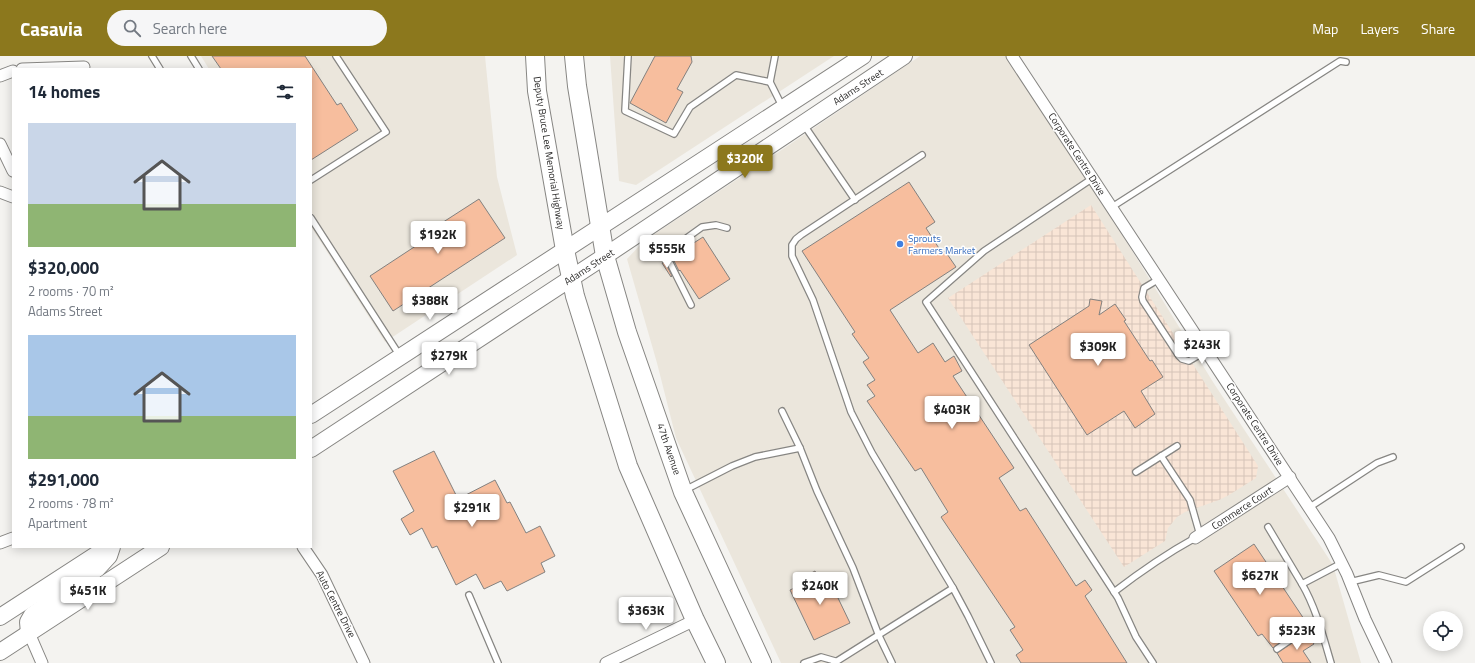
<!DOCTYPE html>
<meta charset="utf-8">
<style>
body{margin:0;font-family:"Titillium Web",sans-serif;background:#f6f6f7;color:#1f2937;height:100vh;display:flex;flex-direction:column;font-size:15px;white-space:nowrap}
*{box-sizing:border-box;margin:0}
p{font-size:13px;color:#747a83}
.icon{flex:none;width:22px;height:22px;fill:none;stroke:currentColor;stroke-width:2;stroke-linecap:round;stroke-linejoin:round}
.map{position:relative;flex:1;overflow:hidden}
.details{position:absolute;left:12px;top:12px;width:300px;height:480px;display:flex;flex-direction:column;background:#fff;border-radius:0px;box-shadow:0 2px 10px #0003}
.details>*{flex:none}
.fabs{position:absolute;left:1423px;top:555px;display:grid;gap:8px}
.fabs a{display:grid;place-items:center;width:40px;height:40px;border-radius:50%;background:#fff;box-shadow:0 2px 10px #0003;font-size:20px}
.price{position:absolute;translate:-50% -34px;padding:0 9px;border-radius:4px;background:#fff;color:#222;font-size:13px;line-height:26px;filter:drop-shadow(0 1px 2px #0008)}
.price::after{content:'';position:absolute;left:50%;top:24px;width:12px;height:9px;margin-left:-6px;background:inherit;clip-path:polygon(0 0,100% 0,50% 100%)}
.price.on{background:#8c781d;color:#fff}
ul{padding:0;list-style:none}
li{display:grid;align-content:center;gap:8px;height:212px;padding:0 16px}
li span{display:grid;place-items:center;height:124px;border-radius:0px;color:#555}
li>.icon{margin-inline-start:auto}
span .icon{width:72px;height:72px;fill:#fffc;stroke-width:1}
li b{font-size:17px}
h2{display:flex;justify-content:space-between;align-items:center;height:48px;padding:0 16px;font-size:17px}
header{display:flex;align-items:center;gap:24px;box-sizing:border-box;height:56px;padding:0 20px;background:#8c781d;color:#fff}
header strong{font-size:19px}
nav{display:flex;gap:22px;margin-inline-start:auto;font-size:14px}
.search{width:280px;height:36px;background:#f6f6f7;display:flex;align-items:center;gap:10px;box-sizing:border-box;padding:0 14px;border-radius:22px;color:#747a83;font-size:15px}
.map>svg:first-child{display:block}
.built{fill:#ebe6dc}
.industrial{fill:url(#industrial-grid)}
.building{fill:#f7be9e;stroke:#83817f}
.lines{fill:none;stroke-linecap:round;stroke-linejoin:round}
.lane-casing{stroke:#878683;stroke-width:8}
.street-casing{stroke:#878683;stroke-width:13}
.secondary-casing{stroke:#878683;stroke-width:18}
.primary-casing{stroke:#878683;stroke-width:20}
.lane{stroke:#fff;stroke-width:5.5}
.street{stroke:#fff;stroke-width:11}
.secondary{stroke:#fff;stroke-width:16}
.primary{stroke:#fff;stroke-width:18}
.shop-dot{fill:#3f7fe0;stroke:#fff;stroke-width:1.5}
.labels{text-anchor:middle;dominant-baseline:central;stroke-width:3;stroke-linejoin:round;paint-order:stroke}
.street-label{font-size:10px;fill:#2a2928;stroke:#fff}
.shop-label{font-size:10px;fill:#366cbe;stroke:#fff;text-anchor:start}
</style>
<header>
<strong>Casavia</strong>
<div class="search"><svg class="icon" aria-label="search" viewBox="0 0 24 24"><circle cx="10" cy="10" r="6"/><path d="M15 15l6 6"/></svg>Search here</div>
<nav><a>Map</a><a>Layers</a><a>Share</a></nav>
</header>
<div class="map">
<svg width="1475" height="607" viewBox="0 0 1475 607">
<defs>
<pattern id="industrial-grid" width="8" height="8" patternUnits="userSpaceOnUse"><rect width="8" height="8" fill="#f9e5d6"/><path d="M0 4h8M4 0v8" fill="none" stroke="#d6c4b8"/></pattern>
</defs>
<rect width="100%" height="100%" fill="#f4f3f0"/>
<g class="built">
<path d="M 201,0 L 485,0 L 497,121 L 517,199 L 385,286 L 311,171 L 311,13 L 209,13 Z"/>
<path d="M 610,0 L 834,0 L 636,129 L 619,125 Z"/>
<path d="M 920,0 L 1012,0 L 1213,326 L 1333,509 L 1361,607 L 781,607 L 676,382 L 657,307 L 627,203 L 644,185 L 786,91 Z"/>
</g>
<path class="industrial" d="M 1091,149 L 1258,410 L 1256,422 L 1229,439 L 1219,444 L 1185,456 L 1177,461 L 1168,472 L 1165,485 L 1124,511 L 948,242 Z"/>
<g class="building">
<path d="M 212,0 L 305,0 L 337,49 L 341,47 L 358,74 L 311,104 L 311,13 L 221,13 Z"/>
<path d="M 655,0 L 691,0 L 692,6 L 677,33 L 683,36 L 666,67 L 630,47 Z"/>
<path d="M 909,126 L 935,166 L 926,172 L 942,197 L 945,195 L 956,211 L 890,254 L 918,297 L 933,287 L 945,306 L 954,300 L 962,315 L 953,320 L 1014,412 L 999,422 L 1020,455 L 1026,452 L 1076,530 L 1085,524 L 1092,534 L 1085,540 L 1127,607 L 1021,607 L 1016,599 L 1023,594 L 1010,574 L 1015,571 L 941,461 L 948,456 L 921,412 L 915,415 L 867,345 L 875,340 L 867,329 L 875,324 L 863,306 L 869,302 L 852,278 L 855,276 L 802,195 Z"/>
<path d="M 479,143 L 505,182 L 393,255 L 370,220 L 437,176 L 434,172 Z"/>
<path d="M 703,181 L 730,223 L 699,243 L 680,214 L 679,215 L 672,201 Z"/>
<path d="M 665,206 L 672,220 L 671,221 L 662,207 Z"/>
<path d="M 1090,243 L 1102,245 L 1099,259 L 1115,248 L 1126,264 L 1124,265 L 1150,305 L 1152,304 L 1163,321 L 1141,335 L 1155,358 L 1135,372 L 1124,355 L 1087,379 L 1029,289 L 1089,250 Z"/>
<path d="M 434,395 L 458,443 L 495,424 L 507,447 L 510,446 L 526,477 L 540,470 L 555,500 L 541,507 L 545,516 L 507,535 L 501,525 L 484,533 L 476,518 L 456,529 L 437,490 L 432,492 L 422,472 L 410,479 L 401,463 L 414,455 L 393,415 Z"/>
<path d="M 1254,488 L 1304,563 L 1300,566 L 1303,570 L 1273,592 L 1262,578 L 1258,580 L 1214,515 Z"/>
<path d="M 815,515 L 818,521 L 826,517 L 850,567 L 814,584 L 790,534 L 807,526 L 804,521 Z"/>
<path d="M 1307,577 L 1314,588 L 1303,595 L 1311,607 L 1283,607 L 1277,597 Z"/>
</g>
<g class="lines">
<g class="lane-casing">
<g id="lane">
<path d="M 152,0 L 160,13"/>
<path d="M 191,0 L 199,13"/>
<path d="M 628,0 L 625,55 L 674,78 L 690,51 L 736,19 L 770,26"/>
<path d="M 775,0 L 770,26 L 782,50"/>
<path d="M 804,69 L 855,144"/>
<path d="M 922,99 L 801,179 L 796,183 L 792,189 L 792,200 L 813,244 L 851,356 L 872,397 L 953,532 L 968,560 L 991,607"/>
<path d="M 1093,122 L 984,195 L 926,246 L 1118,542 L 1136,581 L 1153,607"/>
<path d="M 311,124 L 386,76 L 336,0"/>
<path d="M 1112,151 L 1340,5 L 1346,6"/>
<path d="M 311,162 L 400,300"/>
<path d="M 1159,223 L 1144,232 L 1142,241 L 1143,245 L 1179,300 L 1182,303 L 1189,305 L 1206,295"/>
<path d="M 691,249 L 666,199 L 670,194 L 702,171 L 716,169 L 727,172"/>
<path d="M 782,355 L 800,392 L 817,435 L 853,512 L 879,580 L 892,607"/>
<path d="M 1161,400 L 1190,444 L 1200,479"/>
<path d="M 1136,416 L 1177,390"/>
<path d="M 685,434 L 732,410 L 755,401 L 800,392"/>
<path d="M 1310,451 L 1377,407 L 1393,401"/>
<path d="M 1268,471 L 1302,528 L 1342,507"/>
<path d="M 1350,526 L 1379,519 L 1406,526 L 1461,491"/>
<path d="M 1302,528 C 1316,552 1323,580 1331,607"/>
<path d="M 1114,536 C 1140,516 1166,498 1195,482"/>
<path d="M 469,539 L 498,607"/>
<path d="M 1277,593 L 1318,565"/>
<path d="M 804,607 L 821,601 L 835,605"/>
<path d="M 834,607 L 953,532"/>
</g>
</g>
<g class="street-casing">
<g id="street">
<path d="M 1012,0 L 1329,482 L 1347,518 L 1365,563 L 1386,607"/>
<path d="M 22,13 L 84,11"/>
<path d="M 0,20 L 13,15"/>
<path d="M 0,88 L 13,115"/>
<path d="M 0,136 L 13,141"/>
<path d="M 1195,482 L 1290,421"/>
<path d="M 0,487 L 13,482"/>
<path d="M 303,491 L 322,519 L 364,607"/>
<path d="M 29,577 L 42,607"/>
<path d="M 606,607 L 695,564"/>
</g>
</g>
<g class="secondary-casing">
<g id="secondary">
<path d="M 311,359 L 863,0"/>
<path d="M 311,393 L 605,200 L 904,0"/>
<path d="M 0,561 L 108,491"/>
<path d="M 29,577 L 28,566 L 32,559 L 97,513 L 109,500 L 112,491"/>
<path d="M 0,596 L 161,491"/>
</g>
</g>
<g class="primary-casing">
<g id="primary">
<path d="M 535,0 L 537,35 L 565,194 L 575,240 L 628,410 L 695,564 L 716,607"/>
<path d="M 574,0 L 577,30 L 605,200 L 627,276 L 683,436 L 762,607"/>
</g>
</g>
<use href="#lane" class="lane"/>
<use href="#street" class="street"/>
<use href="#secondary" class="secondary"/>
<use href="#primary" class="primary"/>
</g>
<circle class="shop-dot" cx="900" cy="188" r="4"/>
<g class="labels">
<g class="street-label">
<text transform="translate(858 31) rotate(-33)">Adams Street</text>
<text transform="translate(549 97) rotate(81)">Deputy Bruce Lee Memorial Highway</text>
<text transform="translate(1077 98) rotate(57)">Corporate Centre Drive</text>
<text transform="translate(589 211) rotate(-33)">Adams Street</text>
<text transform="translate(1255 368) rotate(57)">Corporate Centre Drive</text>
<text transform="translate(669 393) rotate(71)">47th Avenue</text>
<text transform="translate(1242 452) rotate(-33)">Commerce Court</text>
<text transform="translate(336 548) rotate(63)">Auto Centre Drive</text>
</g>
<g class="shop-label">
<text x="908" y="182">Sprouts<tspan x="908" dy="12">Farmers Market</tspan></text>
</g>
</g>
</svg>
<div class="fabs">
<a><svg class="icon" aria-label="locate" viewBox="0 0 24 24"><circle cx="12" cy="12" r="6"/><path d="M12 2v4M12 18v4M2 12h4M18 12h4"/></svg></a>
</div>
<b class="price on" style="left:745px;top:123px">$320K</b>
<b class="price" style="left:438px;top:199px">$192K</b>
<b class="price" style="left:667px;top:213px">$555K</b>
<b class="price" style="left:430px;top:265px">$388K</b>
<b class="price" style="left:1202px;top:309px">$243K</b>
<b class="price" style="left:1098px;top:311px">$309K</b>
<b class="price" style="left:449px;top:320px">$279K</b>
<b class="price" style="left:952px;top:374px">$403K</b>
<b class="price" style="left:472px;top:472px">$291K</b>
<b class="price" style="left:1260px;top:540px">$627K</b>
<b class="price" style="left:820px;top:550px">$240K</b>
<b class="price" style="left:88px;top:555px">$451K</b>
<b class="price" style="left:646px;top:575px">$363K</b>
<b class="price" style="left:1297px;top:595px">$523K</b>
<section class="details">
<h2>14 homes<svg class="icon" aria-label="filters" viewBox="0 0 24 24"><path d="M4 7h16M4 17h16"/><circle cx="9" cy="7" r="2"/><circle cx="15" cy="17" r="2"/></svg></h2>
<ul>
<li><span style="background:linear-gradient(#c9d6e8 65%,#8fb573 0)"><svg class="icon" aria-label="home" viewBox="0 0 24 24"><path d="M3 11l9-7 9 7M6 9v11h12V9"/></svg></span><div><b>$320,000</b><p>2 rooms · 70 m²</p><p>Adams Street</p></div></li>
<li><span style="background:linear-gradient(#a9c7e8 65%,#8fb573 0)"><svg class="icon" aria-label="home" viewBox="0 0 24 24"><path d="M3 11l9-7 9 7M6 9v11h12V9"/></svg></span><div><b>$291,000</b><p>2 rooms · 78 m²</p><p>Apartment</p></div></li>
</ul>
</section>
</div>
